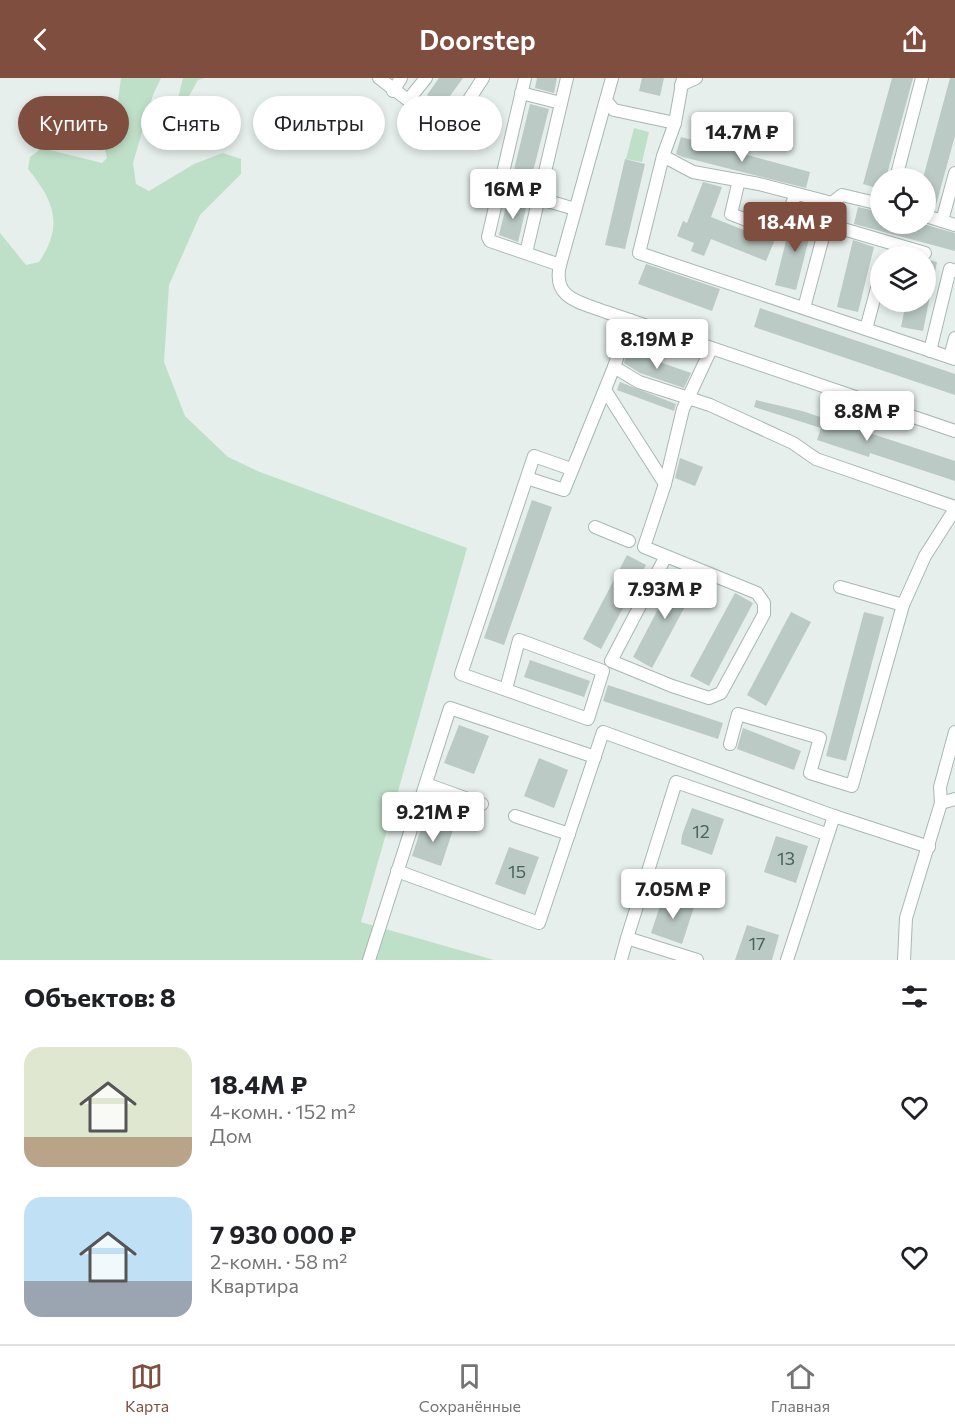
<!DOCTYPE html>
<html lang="ru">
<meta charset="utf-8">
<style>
body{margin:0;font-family:Commissioner,sans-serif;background:#f6f6f6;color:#202124;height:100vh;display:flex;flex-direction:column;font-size:22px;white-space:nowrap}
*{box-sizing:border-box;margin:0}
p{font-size:20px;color:#757577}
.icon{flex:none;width:33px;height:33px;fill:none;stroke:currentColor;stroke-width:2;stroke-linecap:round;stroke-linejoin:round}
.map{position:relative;height:882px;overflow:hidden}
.drawer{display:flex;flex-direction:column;background:#fff;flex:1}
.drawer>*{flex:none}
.hud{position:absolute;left:18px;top:18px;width:600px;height:54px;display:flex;gap:12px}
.buttons{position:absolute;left:870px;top:90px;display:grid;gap:12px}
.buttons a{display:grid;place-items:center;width:66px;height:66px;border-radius:50%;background:#fff;box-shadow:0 3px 9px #0003;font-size:30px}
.price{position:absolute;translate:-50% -51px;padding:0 14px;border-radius:6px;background:#fff;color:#222;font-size:20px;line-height:39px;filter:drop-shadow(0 2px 3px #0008)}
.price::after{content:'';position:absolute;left:50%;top:36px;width:18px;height:14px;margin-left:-9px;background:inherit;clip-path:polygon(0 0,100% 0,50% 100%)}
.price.active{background:#7f4e3f;color:#fff}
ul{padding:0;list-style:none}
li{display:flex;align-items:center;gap:18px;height:150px;padding:0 24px}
li span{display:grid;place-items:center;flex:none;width:168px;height:120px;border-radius:18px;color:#555}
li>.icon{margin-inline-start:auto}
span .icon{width:72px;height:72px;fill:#fffc;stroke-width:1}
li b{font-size:26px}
h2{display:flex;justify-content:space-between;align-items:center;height:72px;padding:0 24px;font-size:26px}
.chip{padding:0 21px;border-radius:27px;background:#fff;box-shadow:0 3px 9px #0003;font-size:21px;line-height:54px}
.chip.active{background:#7f4e3f;color:#fff}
header{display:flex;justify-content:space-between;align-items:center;height:78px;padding:0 24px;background:#7f4e3f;color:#fff;font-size:27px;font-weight:600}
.dock{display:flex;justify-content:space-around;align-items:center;height:84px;border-top:2px solid #e0e0e0;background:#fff;font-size:16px;color:#757577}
.dock a{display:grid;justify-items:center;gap:3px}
.dock .active{color:#7f4e3f}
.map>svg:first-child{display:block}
.green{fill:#bfe0c8}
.building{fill:#bbcac4}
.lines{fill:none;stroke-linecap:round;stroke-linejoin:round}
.minor-casing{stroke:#a8b8b2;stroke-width:14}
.minor{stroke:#fff;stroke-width:12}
.labels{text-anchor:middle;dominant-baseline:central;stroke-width:5;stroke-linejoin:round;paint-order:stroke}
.number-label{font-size:18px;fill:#4a645c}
</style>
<header><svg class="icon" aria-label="back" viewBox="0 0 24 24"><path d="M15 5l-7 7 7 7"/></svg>Doorstep<svg class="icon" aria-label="share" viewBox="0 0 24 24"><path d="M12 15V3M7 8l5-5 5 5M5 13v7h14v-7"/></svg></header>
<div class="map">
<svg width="955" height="882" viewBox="0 0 955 882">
<rect width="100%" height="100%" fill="#e6efeb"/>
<g class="green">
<path d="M 121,0 L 161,0 L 153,17 L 133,85 L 136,106 L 149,113 L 194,86 L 223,75 L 241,81 L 241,96 L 200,137 L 169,207 L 164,284 L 185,338 L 228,379 L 260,394 L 467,470 L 361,844 L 494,882 L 0,882 L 0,155 L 26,187 L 39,184 C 64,147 54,123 28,91 L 30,79 L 42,70 L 102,85 L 107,80 L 103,63 L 116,37 Z"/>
<path d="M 183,0 L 205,0 L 198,2 L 185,25 L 184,43 L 175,33 Z"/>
<path d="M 634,50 L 649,54 L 642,84 L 626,81 Z"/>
</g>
<g class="building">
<path d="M 439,0 L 463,0 L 442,29 L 427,17 Z"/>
<path d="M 537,0 L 557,0 L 554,15 L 535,10 Z"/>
<path d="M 642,0 L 664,0 L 660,18 L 639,13 Z"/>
<path d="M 892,0 L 913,0 L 886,100 L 880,100 L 880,111 L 863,106 Z"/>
<path d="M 950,0 L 955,0 L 955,58 L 936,127 L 926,125 L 926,100 L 923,100 Z"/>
<path d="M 530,26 L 549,31 L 529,109 L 511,104 Z"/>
<path d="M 681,59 L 810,94 L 806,110 L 683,79 L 676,76 Z"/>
<path d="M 625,81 L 645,86 L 625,171 L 605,167 Z"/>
<path d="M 703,104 L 722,109 L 711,139 L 774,164 L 766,183 L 711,161 L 704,178 L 691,173 L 694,165 L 677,158 L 683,143 L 687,145 Z"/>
<path d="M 508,120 L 527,126 L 518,164 L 499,157 Z"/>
<path d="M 858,129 L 880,134 L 880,146 L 923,146 L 955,155 L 955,173 L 854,146 Z"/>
<path d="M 796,137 L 814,141 L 796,212 L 775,207 L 787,159 Z"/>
<path d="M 853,162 L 874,169 L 858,234 L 837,229 Z"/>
<path d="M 929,182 L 937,184 L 923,253 L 901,249 L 906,224 L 926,224 L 926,183 Z"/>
<path d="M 646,186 L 720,211 L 712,233 L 638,206 Z"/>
<path d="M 760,230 L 955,296 L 955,317 L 754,249 Z"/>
<path d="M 628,273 L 691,295 L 684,310 L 640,295 L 624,285 Z"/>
<path d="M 620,304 L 676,326 L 674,333 L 617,312 Z"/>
<path d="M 756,322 L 802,333 L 955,383 L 955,403 L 870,375 L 869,379 L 817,362 L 821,350 L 754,329 Z"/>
<path d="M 680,380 L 703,389 L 695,408 L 675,400 Z"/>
<path d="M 532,422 L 552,429 L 504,567 L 484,560 Z"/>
<path d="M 627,477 L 646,487 L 601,571 L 583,561 Z"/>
<path d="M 677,495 L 697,506 L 652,590 L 633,579 Z"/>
<path d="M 735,515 L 753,525 L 709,608 L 690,598 Z"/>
<path d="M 791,534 L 811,544 L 766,628 L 747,617 Z"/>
<path d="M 864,534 L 884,539 L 846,683 L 826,678 Z"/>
<path d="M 530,582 L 590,603 L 584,619 L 524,599 Z"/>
<path d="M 608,607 L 723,645 L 718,661 L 603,623 Z"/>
<path d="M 459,647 L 489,658 L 474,696 L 444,685 Z"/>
<path d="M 743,650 L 801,673 L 794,692 L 737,671 Z"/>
<path d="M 539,680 L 568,692 L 554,730 L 524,718 Z"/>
<path d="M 692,730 L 724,741 L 712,777 L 681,766 L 682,757 Z"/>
<path d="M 424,742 L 453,752 L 441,788 L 412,778 Z"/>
<path d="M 776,758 L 808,768 L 796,805 L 764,794 Z"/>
<path d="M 509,769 L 539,779 L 525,817 L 495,806 Z"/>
<path d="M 663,819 L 694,829 L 682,866 L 651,855 Z"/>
<path d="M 747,847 L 779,857 L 772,882 L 735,882 Z"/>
</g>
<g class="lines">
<g class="minor-casing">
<g id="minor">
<path d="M 379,0 L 442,48 L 454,45 L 483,0"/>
<path d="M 525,0 L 488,159 L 490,163 L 560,187"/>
<path d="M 612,0 L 560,187 C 552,221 580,224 606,234 L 955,353"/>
<path d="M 681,7 L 696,0"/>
<path d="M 393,13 L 401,0"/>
<path d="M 521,15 L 561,25"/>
<path d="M 409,21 L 426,0"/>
<path d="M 606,23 L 614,32 L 675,45 L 683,0"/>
<path d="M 675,45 L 663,78 L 693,94 L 759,106 L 832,125 L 804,230"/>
<path d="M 663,78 L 639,175 L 955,281"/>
<path d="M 896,100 L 922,0"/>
<path d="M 739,102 L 731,136 L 780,155 L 796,116"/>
<path d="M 500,109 L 575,131"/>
<path d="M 832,125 L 842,117 L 880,126"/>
<path d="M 926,138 L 955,147"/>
<path d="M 942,143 L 955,95"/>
<path d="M 826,146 L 925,175"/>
<path d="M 526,175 L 567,0"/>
<path d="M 866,251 L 880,199"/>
<path d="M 930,273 L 950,191 L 955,193"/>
<path d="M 950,279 L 955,260"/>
<path d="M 614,289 L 639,304 L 710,327 L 793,365 L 816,381 L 955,429"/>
<path d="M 605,312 L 665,406"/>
<path d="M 527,400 L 564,412 L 614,289 L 630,242"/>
<path d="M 595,449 L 629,463"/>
<path d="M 666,478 L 757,515 L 764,525 L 764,536 L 721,615 L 709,620 L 672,608 L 611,583 L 666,478 L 644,469 L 665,406 L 683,331 L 711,271"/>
<path d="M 840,509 L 903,527"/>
<path d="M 506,611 L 519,562 L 603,593 L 588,641 L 461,596 L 534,378 L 571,391"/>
<path d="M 730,666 L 738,636 L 820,660 L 810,695 L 852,708 L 903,527 L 925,478 L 955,431"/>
<path d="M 426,706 L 482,726"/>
<path d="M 941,725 L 955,721"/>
<path d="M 515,738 L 569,756"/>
<path d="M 397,793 L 539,845 L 603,654 L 834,738"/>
<path d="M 369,882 L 450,630 L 595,679"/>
<path d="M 621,882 L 627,860"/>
<path d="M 697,882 L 627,860 L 676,704 L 826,756"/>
<path d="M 787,882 L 834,738 L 929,769"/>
<path d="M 904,882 L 906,840 L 941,725 L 940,709 L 955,654"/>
</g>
</g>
<use href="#minor" class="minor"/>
</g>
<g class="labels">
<g class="number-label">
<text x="701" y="753">12</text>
<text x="786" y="780">13</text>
<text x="517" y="793">15</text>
<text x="757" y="865">17</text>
</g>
</g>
</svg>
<div class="buttons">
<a><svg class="icon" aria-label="locate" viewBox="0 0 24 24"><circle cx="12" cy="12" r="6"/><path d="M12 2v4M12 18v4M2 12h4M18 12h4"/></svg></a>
<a><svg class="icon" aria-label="layers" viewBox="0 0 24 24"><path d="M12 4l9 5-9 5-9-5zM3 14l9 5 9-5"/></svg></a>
</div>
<b class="price" style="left:742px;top:85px">14.7M ₽</b>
<b class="price" style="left:513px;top:142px">16M ₽</b>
<b class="price active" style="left:795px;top:175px">18.4M ₽</b>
<b class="price" style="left:657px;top:292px">8.19M ₽</b>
<b class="price" style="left:867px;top:364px">8.8M ₽</b>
<b class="price" style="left:665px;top:542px">7.93M ₽</b>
<b class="price" style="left:433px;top:765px">9.21M ₽</b>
<b class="price" style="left:673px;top:842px">7.05M ₽</b>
<div class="hud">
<a class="chip active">Купить</a>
<a class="chip">Снять</a>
<a class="chip">Фильтры</a>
<a class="chip">Новое</a>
</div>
</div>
<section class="drawer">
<h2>Объектов: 8<svg class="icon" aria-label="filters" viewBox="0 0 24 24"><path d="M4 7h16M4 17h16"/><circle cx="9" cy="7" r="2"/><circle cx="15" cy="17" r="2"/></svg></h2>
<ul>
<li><span style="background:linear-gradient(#dfe7d0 75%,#b9a48a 0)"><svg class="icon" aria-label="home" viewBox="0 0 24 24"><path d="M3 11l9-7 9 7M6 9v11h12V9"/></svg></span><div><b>18.4M ₽</b><p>4-комн. · 152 m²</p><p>Дом</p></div><svg class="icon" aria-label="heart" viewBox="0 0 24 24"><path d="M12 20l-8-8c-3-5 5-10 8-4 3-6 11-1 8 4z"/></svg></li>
<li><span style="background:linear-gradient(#bfe0f5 70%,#9aa5b1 0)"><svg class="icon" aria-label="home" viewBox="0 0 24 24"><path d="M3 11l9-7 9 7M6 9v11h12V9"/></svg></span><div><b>7 930 000 ₽</b><p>2-комн. · 58 m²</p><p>Квартира</p></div><svg class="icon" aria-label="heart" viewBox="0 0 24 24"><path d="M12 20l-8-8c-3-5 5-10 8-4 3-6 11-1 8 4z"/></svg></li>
</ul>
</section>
<nav class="dock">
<a class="active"><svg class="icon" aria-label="map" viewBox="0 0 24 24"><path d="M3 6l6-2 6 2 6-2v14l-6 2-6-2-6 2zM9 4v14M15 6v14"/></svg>Карта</a>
<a><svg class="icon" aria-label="saved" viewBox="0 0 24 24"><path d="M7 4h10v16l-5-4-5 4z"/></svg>Сохранённые</a>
<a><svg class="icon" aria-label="home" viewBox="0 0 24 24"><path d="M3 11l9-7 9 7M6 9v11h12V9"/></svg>Главная</a>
</nav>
